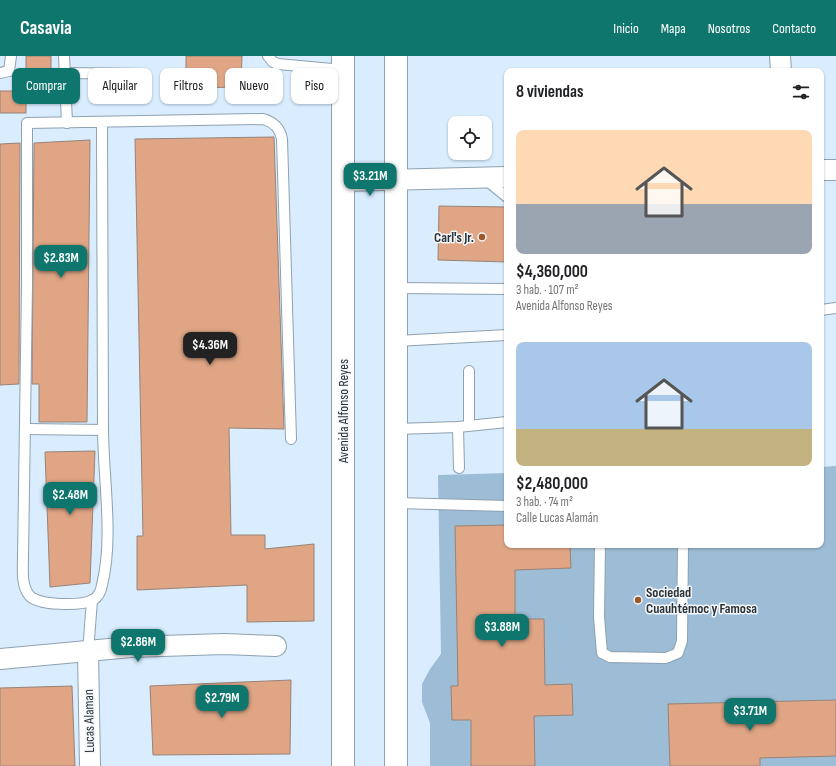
<!DOCTYPE html>
<html lang="es">
<meta charset="utf-8">
<style>
body{margin:0;font-family:"Sofia Sans Condensed",sans-serif;background:#f2f2f2;color:#202124;height:100vh;display:flex;flex-direction:column;font-size:15px;white-space:nowrap}
*{box-sizing:border-box;margin:0}
p{font-size:13px;color:#757577}
.icon{flex:none;width:22px;height:22px;fill:none;stroke:currentColor;stroke-width:2;stroke-linecap:round;stroke-linejoin:round}
.map{position:relative;flex:1;overflow:hidden}
.details{position:absolute;left:504px;top:12px;width:320px;height:480px;display:flex;flex-direction:column;background:#fff;border-radius:8px;box-shadow:0 1px 3px #0004}
.details>*{flex:none}
.hud{position:absolute;left:12px;top:12px;width:380px;height:36px;display:flex;gap:8px}
.fabs{position:absolute;left:448px;top:60px;display:grid;gap:8px}
.fabs a{display:grid;place-items:center;width:44px;height:44px;border-radius:8px;background:#fff;box-shadow:0 1px 3px #0004;font-size:20px}
.price{position:absolute;translate:-50% -34px;padding:0 9px;border-radius:8px;background:#0f766e;color:#fff;font-size:13px;line-height:26px;filter:drop-shadow(0 1px 2px #0008)}
.price::after{content:'';position:absolute;left:50%;top:24px;width:12px;height:9px;margin-left:-6px;background:inherit;clip-path:polygon(0 0,100% 0,50% 100%)}
.price.selected{background:#222;color:#fff}
ul{padding:0;list-style:none}
li{display:grid;align-content:center;gap:8px;height:212px;padding:0 12px}
li span{display:grid;place-items:center;height:124px;border-radius:8px;color:#555}
li>.icon{margin-inline-start:auto}
span .icon{width:72px;height:72px;fill:#fffc;stroke-width:1}
li b{font-size:17px}
h2{display:flex;justify-content:space-between;align-items:center;height:48px;padding:0 12px;font-size:17px}
.pill{padding:0 14px;border-radius:8px;background:#fff;box-shadow:0 1px 3px #0004;font-size:14px;line-height:36px}
.pill.selected{background:#0f766e;color:#fff}
header{display:flex;align-items:center;gap:24px;box-sizing:border-box;height:56px;padding:0 20px;background:#0f766e;color:#fff}
header strong{font-size:19px}
nav{display:flex;gap:22px;margin-inline-start:auto;font-size:14px}
.map>svg:first-child{display:block}
.green{fill:#9dbcd6}
.building{fill:#dfa585;stroke:#988377}
.lines{fill:none;stroke-linecap:round;stroke-linejoin:round}
.service-casing{stroke:#8ea1b1;stroke-width:12}
.minor-casing{stroke:#8ea1b1;stroke-width:22}
.trunk-casing{stroke:#8ea1b1;stroke-width:24}
.service{stroke:#fff;stroke-width:10}
.minor{stroke:#fff;stroke-width:20}
.trunk{stroke:#fff;stroke-width:22}
.poi-dot{fill:#9c572b;stroke:#f4f8fb;stroke-width:1.5}
.labels{text-anchor:middle;dominant-baseline:central;stroke-width:3;stroke-linejoin:round;paint-order:stroke}
.poi-label{font-size:14px;font-weight:bold;fill:#2a3238;stroke:#f4f8fb;text-anchor:end}
.street-label{font-size:14px;fill:#2a3238;stroke:#f4f8fb}
</style>
<header>
<strong>Casavia</strong>
<nav><a>Inicio</a><a>Mapa</a><a>Nosotros</a><a>Contacto</a></nav>
</header>
<div class="map">
<svg width="836" height="710" viewBox="0 0 836 710">
<rect width="100%" height="100%" fill="#d9edfe"/>
<path class="green" d="M 836,410 L 836,710 L 430,710 L 430,667 L 422,646 L 422,628 L 430,613 L 441,598 L 438,419 L 507,417 L 507,489 L 821,489 L 821,411 Z"/>
<g class="building">
<rect x="26" y="0" width="25" height="35"/>
<path d="M 186,0 L 242,0 L 241,31 L 186,32 Z"/>
<rect x="0" y="35" width="26" height="22"/>
<path d="M 274,81 L 284,373 L 229,372 L 231,479 L 265,479 L 265,493 L 314,488 L 314,565 L 247,566 L 247,529 L 137,534 L 137,480 L 143,480 L 135,83 Z"/>
<path d="M 90,84 L 87,366 L 39,366 L 39,328 L 32,328 L 34,87 Z"/>
<path d="M 20,87 L 19,328 L 0,329 L 0,88 Z"/>
<path d="M 439,150 L 507,151 L 507,206 L 438,204 Z"/>
<path d="M 95,395 L 90,527 L 50,531 L 45,396 Z"/>
<path d="M 507,469 L 507,489 L 570,489 L 571,512 L 515,514 L 515,563 L 544,563 L 545,629 L 572,628 L 573,659 L 534,660 L 535,710 L 471,710 L 471,664 L 452,664 L 451,630 L 458,630 L 455,470 Z"/>
<path d="M 291,624 L 290,698 L 153,699 L 150,630 Z"/>
<path d="M 72,630 L 75,710 L 0,710 L 0,632 Z"/>
<path d="M 836,644 L 836,700 L 760,702 L 760,710 L 670,710 L 668,648 Z"/>
</g>
<g class="lines">
<g class="service-casing">
<g id="service">
<path d="M 64,0 L 67,67"/>
<path d="M 268,0 L 273,6 L 278,8 L 343,14"/>
<path d="M 0,17 L 9,15 L 11,0"/>
<path d="M 65,17 L 144,18"/>
<path d="M 102,67 C 102,168 102,270 103,372 C 103,422 114,481 102,529 C 101,535 98,541 93,544 C 81,550 37,550 29,539 C 21,529 23,513 23,501 L 27,229 L 27,67 L 263,63 C 274,66 280,72 282,83 L 291,383"/>
<path d="M 485,123 L 507,141"/>
<path d="M 396,232 L 507,233"/>
<path d="M 821,254 L 836,252"/>
<path d="M 396,285 L 507,279"/>
<path d="M 469,369 L 469,315"/>
<path d="M 458,371 L 459,412"/>
<path d="M 26,373 L 103,374"/>
<path d="M 396,373 L 458,371 L 507,366"/>
<path d="M 396,447 L 507,450"/>
<path d="M 600,489 L 599,561 L 602,597 L 610,601 L 666,602 L 678,597 L 682,585 L 683,489"/>
<path d="M 88,596 L 92,544"/>
</g>
</g>
<g class="minor-casing">
<g id="minor">
<path d="M 780,0 L 781,15"/>
<path d="M 821,114 L 836,114"/>
<path d="M 343,125 L 507,121"/>
<path d="M 88,596 L 90,710"/>
<path d="M 0,603 L 131,591 L 224,588 L 276,590"/>
</g>
</g>
<g class="trunk-casing">
<g id="trunk">
<path d="M 343,0 L 343,710"/>
<path d="M 396,0 L 396,710"/>
</g>
</g>
<use href="#service" class="service"/>
<use href="#minor" class="minor"/>
<use href="#trunk" class="trunk"/>
</g>
<g class="poi-dot">
<circle cx="482" cy="181" r="4"/>
<circle cx="638" cy="544" r="4"/>
</g>
<g class="labels">
<g class="poi-label">
<text x="474" y="181">Carl's Jr.</text>
<text x="646" y="536" text-anchor="start">Sociedad<tspan x="646" dy="16">Cuauhtémoc y Famosa</tspan></text>
</g>
<g class="street-label">
<text transform="translate(343 355) rotate(-90)">Avenida Alfonso Reyes</text>
<text transform="translate(89 665) rotate(-91)">Lucas Alaman</text>
</g>
</g>
</svg>
<div class="fabs">
<a><svg class="icon" aria-label="locate" viewBox="0 0 24 24"><circle cx="12" cy="12" r="6"/><path d="M12 2v4M12 18v4M2 12h4M18 12h4"/></svg></a>
</div>
<b class="price" style="left:370px;top:141px">$3.21M</b>
<b class="price" style="left:61px;top:223px">$2.83M</b>
<b class="price selected" style="left:210px;top:310px">$4.36M</b>
<b class="price" style="left:70px;top:460px">$2.48M</b>
<b class="price" style="left:502px;top:592px">$3.88M</b>
<b class="price" style="left:138px;top:607px">$2.86M</b>
<b class="price" style="left:222px;top:663px">$2.79M</b>
<b class="price" style="left:750px;top:676px">$3.71M</b>
<div class="hud">
<a class="pill selected">Comprar</a>
<a class="pill">Alquilar</a>
<a class="pill">Filtros</a>
<a class="pill">Nuevo</a>
<a class="pill">Piso</a>
</div>
<section class="details">
<h2>8 viviendas<svg class="icon" aria-label="filters" viewBox="0 0 24 24"><path d="M4 7h16M4 17h16"/><circle cx="9" cy="7" r="2"/><circle cx="15" cy="17" r="2"/></svg></h2>
<ul>
<li><span style="background:linear-gradient(#ffd9b3 60%,#9aa5b1 0)"><svg class="icon" aria-label="home" viewBox="0 0 24 24"><path d="M3 11l9-7 9 7M6 9v11h12V9"/></svg></span><div><b>$4,360,000</b><p>3 hab. · 107 m²</p><p>Avenida Alfonso Reyes</p></div></li>
<li><span style="background:linear-gradient(#a9c7e8 70%,#c2b280 0)"><svg class="icon" aria-label="home" viewBox="0 0 24 24"><path d="M3 11l9-7 9 7M6 9v11h12V9"/></svg></span><div><b>$2,480,000</b><p>3 hab. · 74 m²</p><p>Calle Lucas Alamán</p></div></li>
</ul>
</section>
</div>
